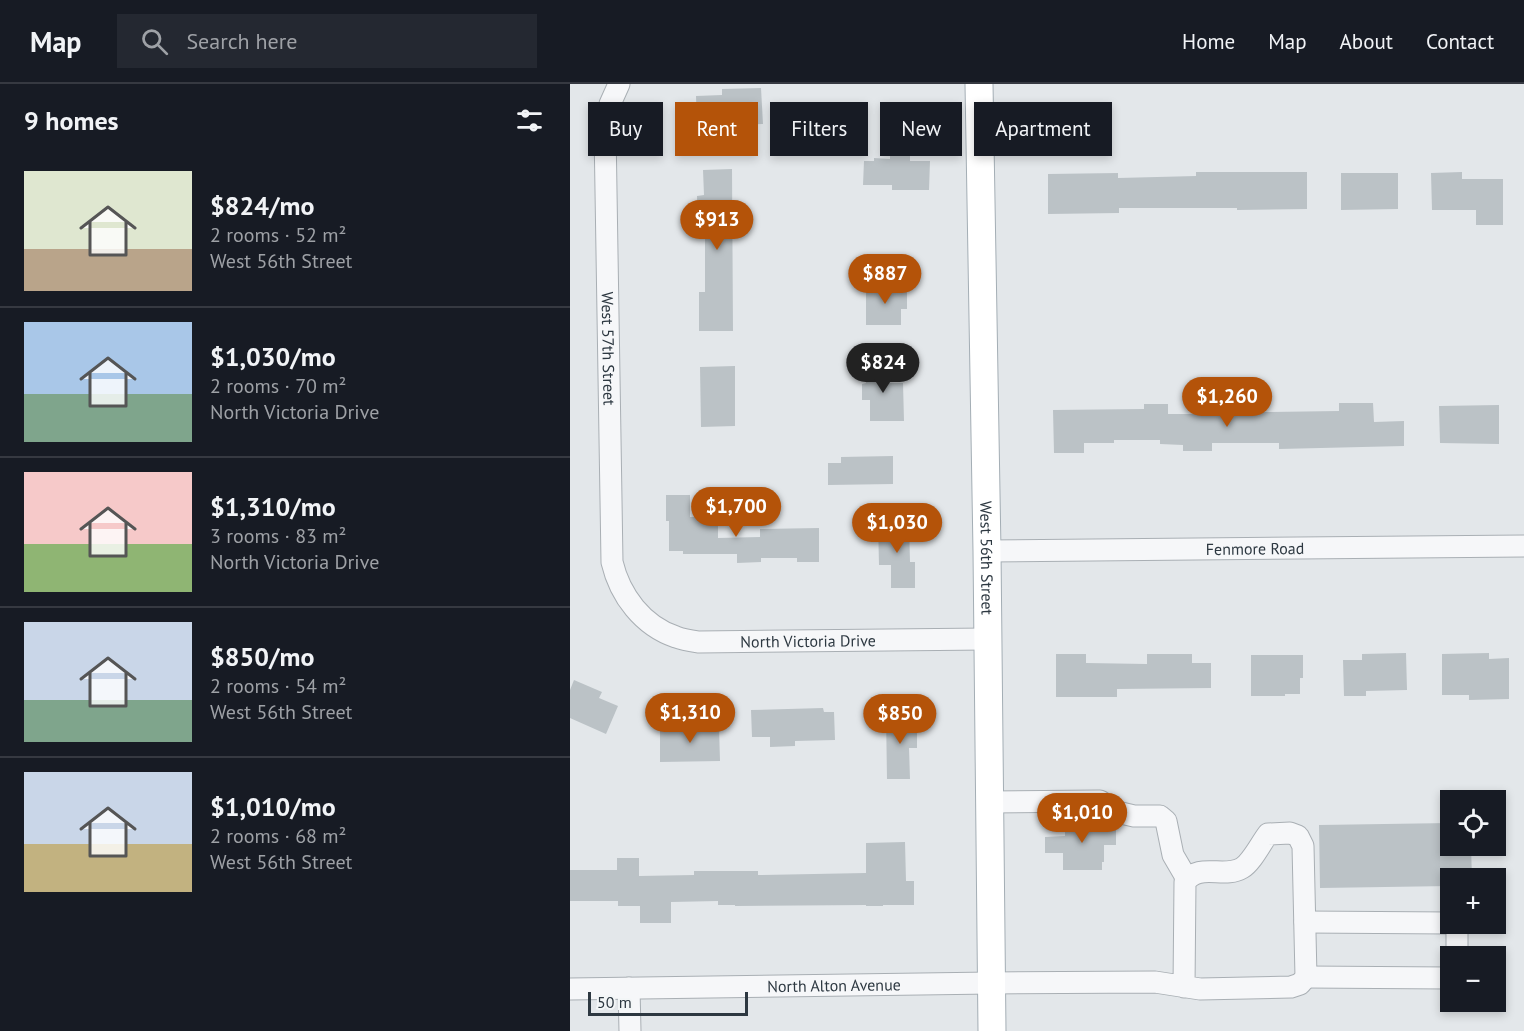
<!DOCTYPE html>
<meta charset="utf-8">
<style>
body{margin:0;font-family:"PT Sans",sans-serif;background:#242831;color:#f1f3f6;height:100vh;display:flex;flex-direction:column;font-size:22px;white-space:nowrap}
*{box-sizing:border-box;margin:0}
p{font-size:20px;color:#9ea1a6}
.icon{flex:none;width:33px;height:33px;fill:none;stroke:currentColor;stroke-width:2;stroke-linecap:round;stroke-linejoin:round}
.map{position:relative;flex:1;overflow:hidden}
.sheet{display:flex;flex-direction:column;background:#171b24;width:570px}
.sheet>*{flex:none}
.hud{position:absolute;left:18px;top:18px;width:570px;height:54px;display:flex;gap:12px}
.controls{position:absolute;left:870px;top:706px;display:grid;gap:12px}
.controls a{display:grid;place-items:center;width:66px;height:66px;border-radius:0px;background:#171b24;box-shadow:0 3px 9px #0003;font-size:30px}
.scale{position:absolute;left:18px;bottom:15px;width:160px;box-sizing:border-box;padding-left:6px;border:3px solid #2d3841;border-top:0;font-size:16px;line-height:21px;white-space:nowrap;color:#2d3841;-webkit-text-stroke:4px #f3f6f7;paint-order:stroke}
.price{position:absolute;translate:-50% -51px;padding:0 14px;border-radius:21px;background:#b45309;color:#fff;font-size:20px;line-height:39px;filter:drop-shadow(0 2px 3px #0008)}
.price::after{content:'';position:absolute;left:50%;top:36px;width:18px;height:14px;margin-left:-9px;background:inherit;clip-path:polygon(0 0,100% 0,50% 100%)}
.price.selected{background:#222;color:#fff}
ul{padding:0;list-style:none}
li{display:flex;align-items:center;gap:18px;height:150px;padding:0 24px}
li+li{border-top:2px solid #363941}
li span{display:grid;place-items:center;flex:none;width:168px;height:120px;border-radius:0px;color:#555}
li>.icon{margin-inline-start:auto}
span .icon{width:72px;height:72px;fill:#fffc;stroke-width:1}
li b{font-size:26px}
h2{display:flex;justify-content:space-between;align-items:center;height:72px;padding:0 24px;font-size:26px}
.pill{padding:0 21px;border-radius:0px;background:#171b24;box-shadow:0 3px 9px #0003;font-size:21px;line-height:54px}
.pill.selected{background:#b45309;color:#fff}
header{display:flex;align-items:center;gap:36px;box-sizing:border-box;height:84px;padding:0 30px;background:#171b24;border-bottom:2px solid #363941}
header strong{font-size:28px}
nav{display:flex;gap:33px;margin-inline-start:auto;font-size:21px}
.search{width:420px;height:54px;background:#242831;display:flex;align-items:center;gap:15px;box-sizing:border-box;padding:0 21px;border-radius:0px;color:#9ea1a6;font-size:22px}
main{display:flex;flex:1;min-height:0}
.map>svg:first-child{display:block}
.building{fill:#bbc2c6}
.lines{fill:none;stroke-linecap:round;stroke-linejoin:round}
.minor-casing{stroke:#a9afb4;stroke-width:23}
.major-casing{stroke:#a4aeb5;stroke-width:29}
.minor{stroke:#f6f7f9;stroke-width:21}
.major{stroke:#fff;stroke-width:27}
.labels{text-anchor:middle;dominant-baseline:central;stroke-width:5;stroke-linejoin:round;paint-order:stroke}
.street-label{font-size:16px;fill:#2d3841;stroke:#f3f6f7}
</style>
<header>
<strong>Map</strong>
<div class="search"><svg class="icon" aria-label="search" viewBox="0 0 24 24"><circle cx="10" cy="10" r="6"/><path d="M15 15l6 6"/></svg>Search here</div>
<nav><a>Home</a><a>Map</a><a>About</a><a>Contact</a></nav>
</header>
<main>
<section class="sheet">
<h2>9 homes<svg class="icon" aria-label="filters" viewBox="0 0 24 24"><path d="M4 7h16M4 17h16"/><circle cx="9" cy="7" r="2"/><circle cx="15" cy="17" r="2"/></svg></h2>
<ul>
<li><span style="background:linear-gradient(#dfe7d0 65%,#b9a48a 0)"><svg class="icon" aria-label="home" viewBox="0 0 24 24"><path d="M3 11l9-7 9 7M6 9v11h12V9"/></svg></span><div><b>$824/mo</b><p>2 rooms · 52 m²</p><p>West 56th Street</p></div></li>
<li><span style="background:linear-gradient(#a9c7e8 60%,#7fa58c 0)"><svg class="icon" aria-label="home" viewBox="0 0 24 24"><path d="M3 11l9-7 9 7M6 9v11h12V9"/></svg></span><div><b>$1,030/mo</b><p>2 rooms · 70 m²</p><p>North Victoria Drive</p></div></li>
<li><span style="background:linear-gradient(#f6c9c9 60%,#8fb573 0)"><svg class="icon" aria-label="home" viewBox="0 0 24 24"><path d="M3 11l9-7 9 7M6 9v11h12V9"/></svg></span><div><b>$1,310/mo</b><p>3 rooms · 83 m²</p><p>North Victoria Drive</p></div></li>
<li><span style="background:linear-gradient(#c9d6e8 65%,#7fa58c 0)"><svg class="icon" aria-label="home" viewBox="0 0 24 24"><path d="M3 11l9-7 9 7M6 9v11h12V9"/></svg></span><div><b>$850/mo</b><p>2 rooms · 54 m²</p><p>West 56th Street</p></div></li>
<li><span style="background:linear-gradient(#c9d6e8 60%,#c2b280 0)"><svg class="icon" aria-label="home" viewBox="0 0 24 24"><path d="M3 11l9-7 9 7M6 9v11h12V9"/></svg></span><div><b>$1,010/mo</b><p>2 rooms · 68 m²</p><p>West 56th Street</p></div></li>
</ul>
</section>
<div class="map">
<svg width="954" height="947" viewBox="0 0 954 947">
<rect width="100%" height="100%" fill="#e3e7ea"/>
<g class="building">
<path d="M 191,4 L 193,40 L 127,42 L 126,12 L 152,11 L 152,5 Z"/>
<path d="M 320,72 L 340,72 L 340,77 L 360,77 L 359,106 L 322,106 L 322,101 L 293,101 L 294,77 L 304,77 L 304,74 L 320,75 Z"/>
<path d="M 162,85 L 163,247 L 129,247 L 129,208 L 135,208 L 135,152 L 128,152 L 127,112 L 134,111 L 133,86 Z"/>
<path d="M 626,88 L 737,88 L 737,125 L 667,126 L 667,124 L 549,124 L 549,129 L 478,130 L 478,90 L 548,89 L 548,94 L 626,92 Z"/>
<path d="M 892,88 L 892,95 L 933,95 L 933,141 L 906,141 L 906,126 L 862,126 L 861,89 Z"/>
<path d="M 771,89 L 828,89 L 828,125 L 771,126 Z"/>
<path d="M 296,203 L 337,203 L 337,225 L 331,225 L 331,241 L 296,241 Z"/>
<path d="M 319,279 L 319,299 L 333,299 L 334,337 L 300,337 L 300,316 L 292,316 L 292,300 L 296,299 L 296,280 Z"/>
<path d="M 165,282 L 165,342 L 131,343 L 130,283 Z"/>
<path d="M 769,319 L 803,319 L 804,338 L 834,337 L 834,362 L 709,365 L 709,359 L 642,359 L 642,367 L 613,367 L 613,361 L 590,360 L 590,356 L 544,356 L 544,359 L 514,359 L 514,369 L 484,369 L 483,326 L 574,325 L 574,320 L 598,320 L 598,330 L 670,330 L 670,321 L 694,321 L 694,328 L 769,327 Z"/>
<path d="M 929,321 L 929,360 L 870,359 L 869,322 Z"/>
<path d="M 323,372 L 323,400 L 258,401 L 258,379 L 271,379 L 271,373 Z"/>
<path d="M 96,411 L 120,411 L 120,433 L 148,433 L 148,454 L 190,453 L 190,445 L 249,444 L 249,478 L 227,478 L 227,474 L 191,474 L 191,478 L 167,479 L 167,470 L 113,470 L 113,467 L 99,467 L 99,437 L 96,437 Z"/>
<path d="M 308,439 L 339,439 L 340,478 L 345,478 L 345,504 L 321,504 L 321,481 L 309,481 Z"/>
<path d="M 836,569 L 837,606 L 796,607 L 796,612 L 774,612 L 773,576 L 792,576 L 792,570 Z"/>
<path d="M 919,569 L 919,575 L 939,574 L 939,615 L 899,616 L 899,611 L 872,611 L 872,570 Z"/>
<path d="M 486,570 L 516,570 L 516,579 L 577,580 L 577,570 L 622,570 L 622,579 L 641,579 L 641,604 L 547,605 L 547,613 L 486,613 Z"/>
<path d="M 681,571 L 733,571 L 733,594 L 730,594 L 730,610 L 715,610 L 715,612 L 681,612 Z"/>
<path d="M 4,596 L 32,608 L 29,614 L 48,622 L 36,650 L 0,634 L 0,606 Z"/>
<path d="M 253,624 L 254,628 L 264,628 L 265,656 L 225,657 L 225,662 L 200,663 L 200,653 L 182,653 L 181,626 Z"/>
<path d="M 316,630 L 343,630 L 343,641 L 347,641 L 347,664 L 339,664 L 340,695 L 317,695 Z"/>
<path d="M 128,643 L 149,643 L 150,677 L 90,678 L 90,644 Z"/>
<path d="M 495,734 L 527,734 L 527,744 L 546,744 L 546,761 L 534,761 L 534,778 L 532,778 L 532,786 L 493,786 L 493,769 L 475,769 L 475,753 L 495,752 Z"/>
<path d="M 880,739 L 880,762 L 901,762 L 902,795 L 880,795 L 880,802 L 750,804 L 749,741 Z"/>
<path d="M 335,758 L 336,797 L 344,797 L 344,821 L 313,821 L 313,822 L 296,822 L 296,821 L 165,822 L 165,821 L 148,821 L 148,817 L 101,818 L 101,839 L 70,839 L 70,822 L 48,822 L 48,817 L 0,817 L 0,786 L 47,786 L 47,774 L 69,774 L 69,792 L 124,791 L 124,787 L 188,787 L 188,791 L 296,789 L 296,759 Z"/>
</g>
<g class="lines">
<g class="minor-casing">
<g id="minor">
<path id="s1" d="M 49,0 L 40,20 L 35,45 L 42,478 C 50,512 73,542 106,553 C 114,556 122,557 129,558 L 417,555"/>
<path id="s2" d="M 417,467 L 954,462"/>
<path d="M 419,718 L 530,717 L 547,728 L 564,732 L 590,732 L 596,737 L 603,771 L 617,795"/>
<path d="M 735,838 L 880,839"/>
<path d="M 882,840 L 887,847 L 887,873"/>
<path d="M 736,893 L 879,894 L 880,892"/>
<path d="M 59,904 L 60,947"/>
<path id="s3" d="M 0,905 L 421,899 L 585,898 L 630,905 L 721,903 L 730,900 L 736,893 L 733,762 L 728,752 L 720,749 L 698,750 C 691,759 682,778 672,784 C 654,795 629,778 615,798 L 614,903"/>
</g>
</g>
<g class="major-casing">
<g id="major">
<path id="s4" d="M 409,0 L 417,467 L 422,947"/>
</g>
</g>
<use href="#minor" class="minor"/>
<use href="#major" class="major"/>
</g>
<g class="labels">
<g class="street-label">
<text stroke="none"><textPath href="#s1" startOffset="267">West 57th Street</textPath></text>
<text stroke="none"><textPath href="#s2" startOffset="268">Fenmore Road</textPath></text>
<text stroke="none"><textPath href="#s4" startOffset="474">West 56th Street</textPath></text>
<text stroke="none"><textPath href="#s1" startOffset="716">North Victoria Drive</textPath></text>
<text stroke="none"><textPath href="#s3" startOffset="264">North Alton Avenue</textPath></text>
</g>
</g>
</svg>
<div class="controls">
<a><svg class="icon" aria-label="locate" viewBox="0 0 24 24"><circle cx="12" cy="12" r="6"/><path d="M12 2v4M12 18v4M2 12h4M18 12h4"/></svg></a>
<a>+</a>
<a>−</a>
</div>
<div class="scale">50 m</div>
<b class="price" style="left:147px;top:167px">$913</b>
<b class="price" style="left:315px;top:221px">$887</b>
<b class="price selected" style="left:313px;top:310px">$824</b>
<b class="price" style="left:657px;top:344px">$1,260</b>
<b class="price" style="left:166px;top:454px">$1,700</b>
<b class="price" style="left:327px;top:470px">$1,030</b>
<b class="price" style="left:120px;top:660px">$1,310</b>
<b class="price" style="left:330px;top:661px">$850</b>
<b class="price" style="left:512px;top:760px">$1,010</b>
<div class="hud">
<a class="pill">Buy</a>
<a class="pill selected">Rent</a>
<a class="pill">Filters</a>
<a class="pill">New</a>
<a class="pill">Apartment</a>
</div>
</div>
</main>
